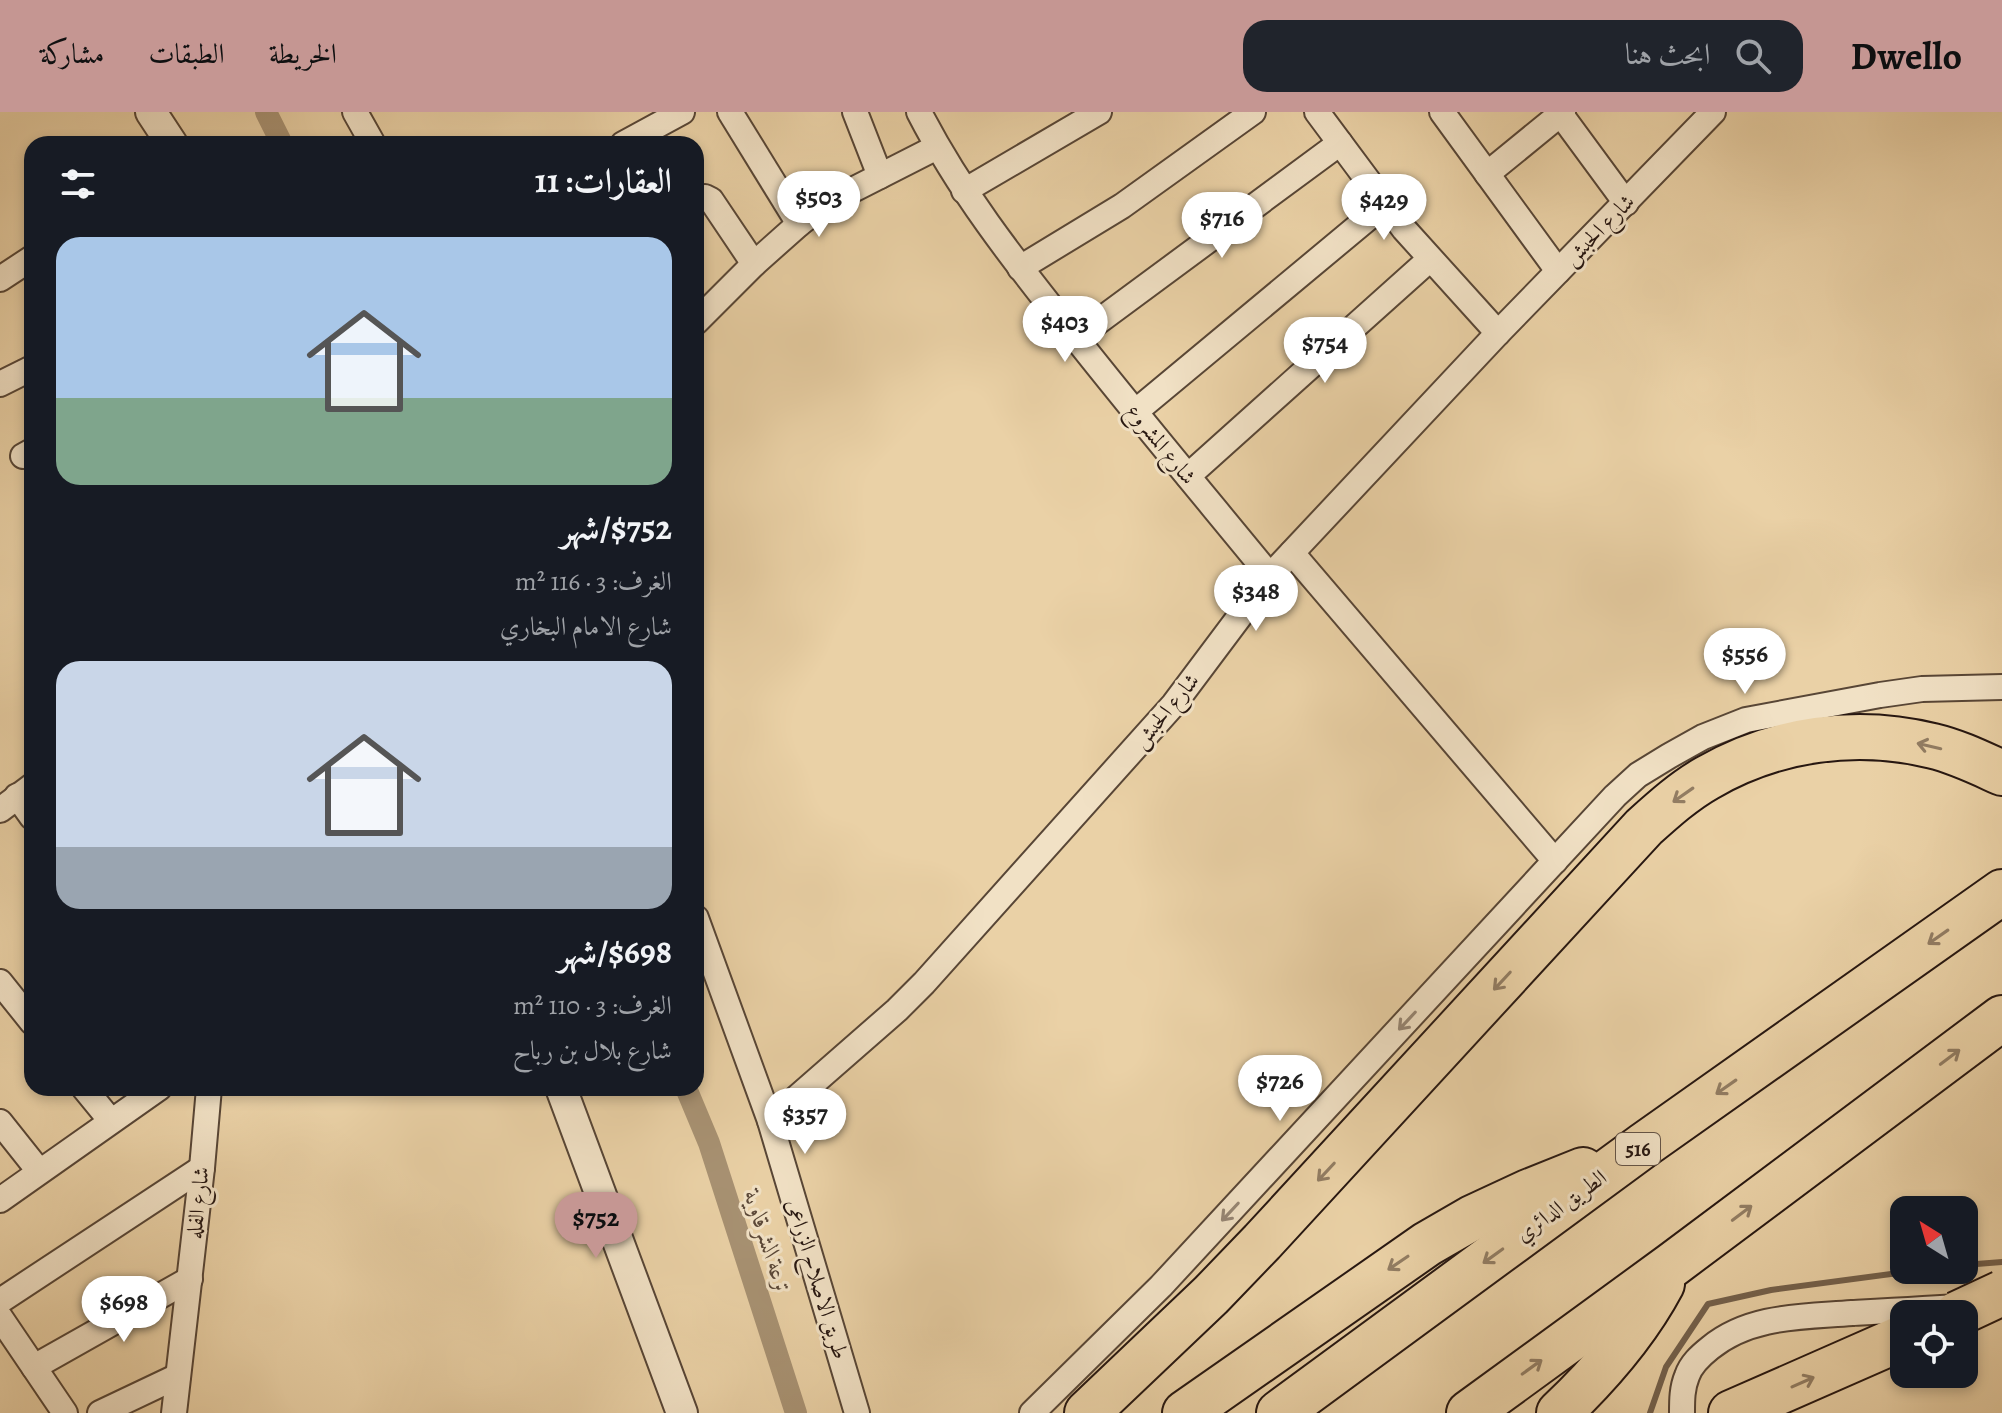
<!DOCTYPE html>
<html lang="ar">
<meta charset="utf-8">
<style>
body{margin:0;font-family:Alegreya,Amiri,serif;background:#20242c;color:#f1f3f6;direction:rtl;height:100vh;display:flex;flex-direction:column;font-size:30px;white-space:nowrap}
*{box-sizing:border-box;margin:0}
p{font-size:26px;color:#9ea1a6}
.icon{flex:none;width:44px;height:44px;fill:none;stroke:currentColor;stroke-width:2;stroke-linecap:round;stroke-linejoin:round}
.map{position:relative;flex:1;overflow:hidden;direction:ltr}
.drawer{position:absolute;left:24px;top:24px;width:680px;height:960px;display:flex;flex-direction:column;background:#171b24;border-radius:24px;box-shadow:0 4px 12px #0003;direction:rtl}
.drawer>*{flex:none}
.needle{width:52px;rotate:323deg}
.controls{position:absolute;left:1890px;top:1084px;display:grid;gap:16px}
.controls a{display:grid;place-items:center;width:88px;height:88px;border-radius:16px;background:#171b24;box-shadow:0 4px 12px #0003;font-size:40px}
.price{position:absolute;translate:-50% -68px;padding:0 18px;border-radius:28px;background:#fff;color:#222;font-size:26px;line-height:52px;filter:drop-shadow(0 2px 4px #0008)}
.price::after{content:'';position:absolute;left:50%;top:48px;width:24px;height:18px;margin-left:-12px;background:inherit;clip-path:polygon(0 0,100% 0,50% 100%)}
.price.current{background:#c59692;color:#111}
ul{padding:0;list-style:none}
li{display:grid;align-content:center;gap:16px;height:424px;padding:0 32px}
li span{display:grid;place-items:center;height:248px;border-radius:24px;color:#555}
li>.icon{margin-inline-start:auto}
span .icon{width:144px;height:144px;fill:#fffc;stroke-width:1}
li b{font-size:34px}
h2{display:flex;justify-content:space-between;align-items:center;height:96px;padding:0 32px;font-size:34px}
header{display:flex;align-items:center;gap:48px;box-sizing:border-box;height:112px;padding:0 40px;background:#c59692;color:#111}
header strong{font-size:38px}
nav{display:flex;gap:44px;margin-inline-start:auto;font-size:28px}
.search{width:560px;height:72px;background:#20242c;display:flex;align-items:center;gap:20px;box-sizing:border-box;padding:0 28px;border-radius:24px;color:#9ea1a6;font-size:30px}
.map>svg:first-child{display:block}
.lines{fill:none;stroke-linecap:round;stroke-linejoin:round}
.stream{stroke:#74614c;stroke-width:6}
.canal{stroke:#a89273;stroke-width:22}
.minor-casing{stroke:#584636;stroke-width:28}
.tertiary-casing{stroke:#584636;stroke-width:34}
.motorway-casing{stroke:#271711;stroke-width:48}
.minor{stroke:#f1e1c5;stroke-width:24}
.tertiary{stroke:#f1e1c5;stroke-width:30}
.motorway{stroke:#ead1a6;stroke-width:44}
.motorway-bridge-casing{stroke:#271711;stroke-width:48;stroke-linecap:butt}
.motorway-bridge{stroke:#ead1a6;stroke-width:44}
.oneway{stroke:#927d63}
.oneway2{stroke:#968674}
.labels{text-anchor:middle;dominant-baseline:central;stroke-width:6;stroke-linejoin:round;paint-order:stroke}
.shield{fill:#f1e1c5;stroke:#645447;stroke-width:2}
.shield-label{font-size:20px;font-weight:bold;fill:#271711}
.street-label{font-size:22px;fill:#271711;stroke:#f1e1c5}
.water-label{font-size:24px;font-style:italic;fill:#5b4838;stroke:#f1e1c5}
</style>
<header>
<strong>Dwello</strong>
<div class="search"><svg class="icon" aria-label="search" viewBox="0 0 24 24"><circle cx="10" cy="10" r="6"/><path d="M15 15l6 6"/></svg>ابحث هنا</div>
<nav><a>الخريطة</a><a>الطبقات</a><a>مشاركة</a></nav>
</header>
<div class="map">
<svg width="2002" height="1301" viewBox="0 0 2002 1301">
<rect width="100%" height="100%" fill="#ead1a6"/>
<filter id="stains"><feTurbulence type="fractalNoise" baseFrequency=".0025" numOctaves="4"/><feColorMatrix values="0 0 0 0 .2 0 0 0 0 .09 0 0 0 0 .02 0 0 0 .5 -.17"/></filter>
<radialGradient id="worn" r=".72"><stop offset=".6" stop-color="#630" stop-opacity="0"/><stop offset="1" stop-color="#630" stop-opacity=".3"/></radialGradient>
<g class="lines">
<g class="stream">
<path d="M 1964,1153 L 2002,1150"/>
<path d="M 1650,1301 L 1666,1255 L 1708,1192 L 1771,1178 L 1921,1158"/>
</g>
<g class="canal">
<path d="M 266,0 L 282,32"/>
<path d="M 686,976 L 709,1031 L 796,1301"/>
</g>
<g class="minor-casing">
<g id="minor">
<path d="M 355,0 L 373,32"/>
<path d="M 730,0 L 799,112"/>
<path d="M 855,0 L 880,64"/>
<path d="M 919,0 C 959,78 1012,146 1067,215 C 1133,299 1202,381 1270,464"/>
<path d="M 1317,0 L 1404,117 L 1498,221"/>
<path d="M 1442,0 L 1558,159"/>
<path d="M 1559,0 L 1626,91"/>
<path d="M 623,32 L 682,0"/>
<path d="M 1487,62 L 1563,0"/>
<path d="M 964,79 L 1099,0"/>
<path d="M 696,89 L 705,85 L 711,88 L 754,152"/>
<path d="M 1020,156 L 1122,94 L 1253,0"/>
<path d="M 0,167 L 32,146"/>
<path d="M 696,210 L 754,152 L 799,112 L 825,92 L 937,35"/>
<path d="M 1076,226 L 1340,31"/>
<path d="M 0,272 L 32,256"/>
<path d="M 1135,300 L 1385,92"/>
<path d="M 23,344 L 32,339"/>
<path d="M 1188,364 L 1430,147"/>
<path d="M 1292,441 L 1555,749"/>
<path d="M 17,684 L 32,705"/>
<path d="M 0,698 L 32,674"/>
<path d="M 696,806 L 770,1009 L 857,1301"/>
<path d="M 0,870 L 32,910"/>
<path d="M 84,976 L 111,1009"/>
<path d="M 770,1009 L 897,898 L 924,871 L 1174,592 L 1270,464 L 1498,221 L 1713,0"/>
<path d="M 0,1010 L 39,1059"/>
<path d="M 0,1088 L 159,976"/>
<path d="M 0,1189 L 202,1056"/>
<path d="M 0,1205 L 65,1301"/>
<path d="M 34,1255 L 190,1167"/>
<path d="M 100,1301 L 178,1264"/>
<path d="M 174,1301 L 202,1056 L 209,976"/>
<path d="M 1032,1301 L 1161,1174 L 1615,684 L 1638,663 L 1669,644 L 1703,625 L 1746,608 L 1880,583 L 1922,577 L 2002,575"/>
<path d="M 1682,1301 C 1682,1288 1682,1276 1687,1264 C 1691,1252 1700,1244 1710,1236 C 1750,1203 1803,1205 1852,1201 C 1891,1199 1931,1197 1970,1194"/>
</g>
</g>
<g class="tertiary-casing">
<g id="tertiary">
<path d="M 151,0 L 172,32"/>
<path d="M 561,976 L 682,1301"/>
</g>
</g>
<g class="motorway-casing">
<g id="motorway">
<path d="M 1087,1301 L 1211,1183 L 1262,1130 L 1644,715 C 1664,697 1684,679 1707,666 C 1776,626 1857,615 1933,634 C 1958,640 1980,651 2002,661"/>
<path d="M 1185,1301 L 1427,1132 L 1472,1106 L 1528,1080 L 1583,1058"/>
<path d="M 1279,1301 L 1644,1033 L 2002,780"/>
<path d="M 1469,1301 L 1672,1153 L 2002,906"/>
<path d="M 1559,1301 C 1599,1263 1636,1221 1662,1172"/>
<path d="M 1731,1301 L 1904,1225"/>
</g>
</g>
<use href="#minor" class="minor"/>
<use href="#tertiary" class="tertiary"/>
<use href="#motorway" class="motorway"/>
<g class="motorway-bridge-casing">
<path id="motorway-bridge" d="M 1957,1202 L 2002,1181"/>
</g>
<use href="#motorway-bridge" class="motorway-bridge"/>
</g>
<defs><path id="oneway-shaft" d="M-6 0H5M1.5-3L5.5 0L1.5 3" fill="none" stroke-width="1.6" stroke-linecap="round" stroke-linejoin="round" transform="scale(2)"/></defs>
<g class="oneway">
<use href="#oneway-shaft" transform="translate(1929 634) rotate(-167)"/>
<use href="#oneway-shaft" transform="translate(1683 683) rotate(145)"/>
<use href="#oneway-shaft" transform="translate(1938 825) rotate(145)"/>
<use href="#oneway-shaft" transform="translate(1502 869) rotate(133)"/>
<use href="#oneway-shaft" transform="translate(1950 945) rotate(-37)"/>
<use href="#oneway-shaft" transform="translate(1726 975) rotate(145)"/>
<use href="#oneway-shaft" transform="translate(1326 1060) rotate(133)"/>
<use href="#oneway-shaft" transform="translate(1742 1101) rotate(-37)"/>
<use href="#oneway-shaft" transform="translate(1493 1144) rotate(144)"/>
<use href="#oneway-shaft" transform="translate(1398 1151) rotate(146)"/>
<use href="#oneway-shaft" transform="translate(1532 1255) rotate(-36)"/>
<use href="#oneway-shaft" transform="translate(1803 1270) rotate(-24)"/>
</g>
<g class="oneway2">
<use href="#oneway-shaft" transform="translate(1407 909) rotate(133)"/>
<use href="#oneway-shaft" transform="translate(1230 1100) rotate(133)"/>
</g>
<g class="labels">
<rect class="shield" x="1616" y="1021" width="44" height="32" rx="6"/>
<g class="shield-label">
<text x="1638" y="1037">516</text>
</g>
<g class="street-label">
<text transform="translate(1599 118) rotate(-45)">شارع الحبش</text>
<text transform="translate(1161 332) rotate(51)">شارع المشروع</text>
<text transform="translate(1166 599) rotate(-50)">شارع الحبش</text>
<text transform="translate(198 1091) rotate(-84)">شارع الفله</text>
<text transform="translate(1561 1094) rotate(-36)">الطريق الدائري</text>
<text transform="translate(817 1167) rotate(73)">طريق الاصلاح الزراعى</text>
</g>
<g class="water-label">
<text transform="translate(768 1130) rotate(72)">ترعة الشرقاوية</text>
</g>
</g>
<rect width="100%" height="100%" filter="url(#stains)"/>
<rect width="100%" height="100%" fill="url(#worn)"/>
</svg>
<div class="controls">
<a><svg class="needle" viewBox="-14 -14 28 28"><path d="M0-13l5 13h-10z" fill="#e53935"/><path d="M0 13l5-13h-10z" fill="#9ea1a6"/></svg></a>
<a><svg class="icon" aria-label="locate" viewBox="0 0 24 24"><circle cx="12" cy="12" r="6"/><path d="M12 2v4M12 18v4M2 12h4M18 12h4"/></svg></a>
</div>
<b class="price" style="left:819px;top:127px">$503</b>
<b class="price" style="left:1384px;top:130px">$429</b>
<b class="price" style="left:1222px;top:148px">$716</b>
<b class="price" style="left:1065px;top:252px">$403</b>
<b class="price" style="left:1325px;top:273px">$754</b>
<b class="price" style="left:1256px;top:521px">$348</b>
<b class="price" style="left:1745px;top:584px">$556</b>
<b class="price" style="left:1280px;top:1011px">$726</b>
<b class="price" style="left:805px;top:1044px">$357</b>
<b class="price current" style="left:596px;top:1148px">$752</b>
<b class="price" style="left:124px;top:1232px">$698</b>
<section class="drawer">
<h2>العقارات: 11<svg class="icon" aria-label="filters" viewBox="0 0 24 24"><path d="M4 7h16M4 17h16"/><circle cx="9" cy="7" r="2"/><circle cx="15" cy="17" r="2"/></svg></h2>
<ul>
<li><span style="background:linear-gradient(#a9c7e8 65%,#7fa58c 0)"><svg class="icon" aria-label="home" viewBox="0 0 24 24"><path d="M3 11l9-7 9 7M6 9v11h12V9"/></svg></span><div><b>$752/شهر</b><p>الغرف: 3 · 116 m²</p><p>شارع الامام البخاري</p></div></li>
<li><span style="background:linear-gradient(#c9d6e8 75%,#9aa5b1 0)"><svg class="icon" aria-label="home" viewBox="0 0 24 24"><path d="M3 11l9-7 9 7M6 9v11h12V9"/></svg></span><div><b>$698/شهر</b><p>الغرف: 3 · 110 m²</p><p>شارع بلال بن رباح</p></div></li>
</ul>
</section>
</div>
